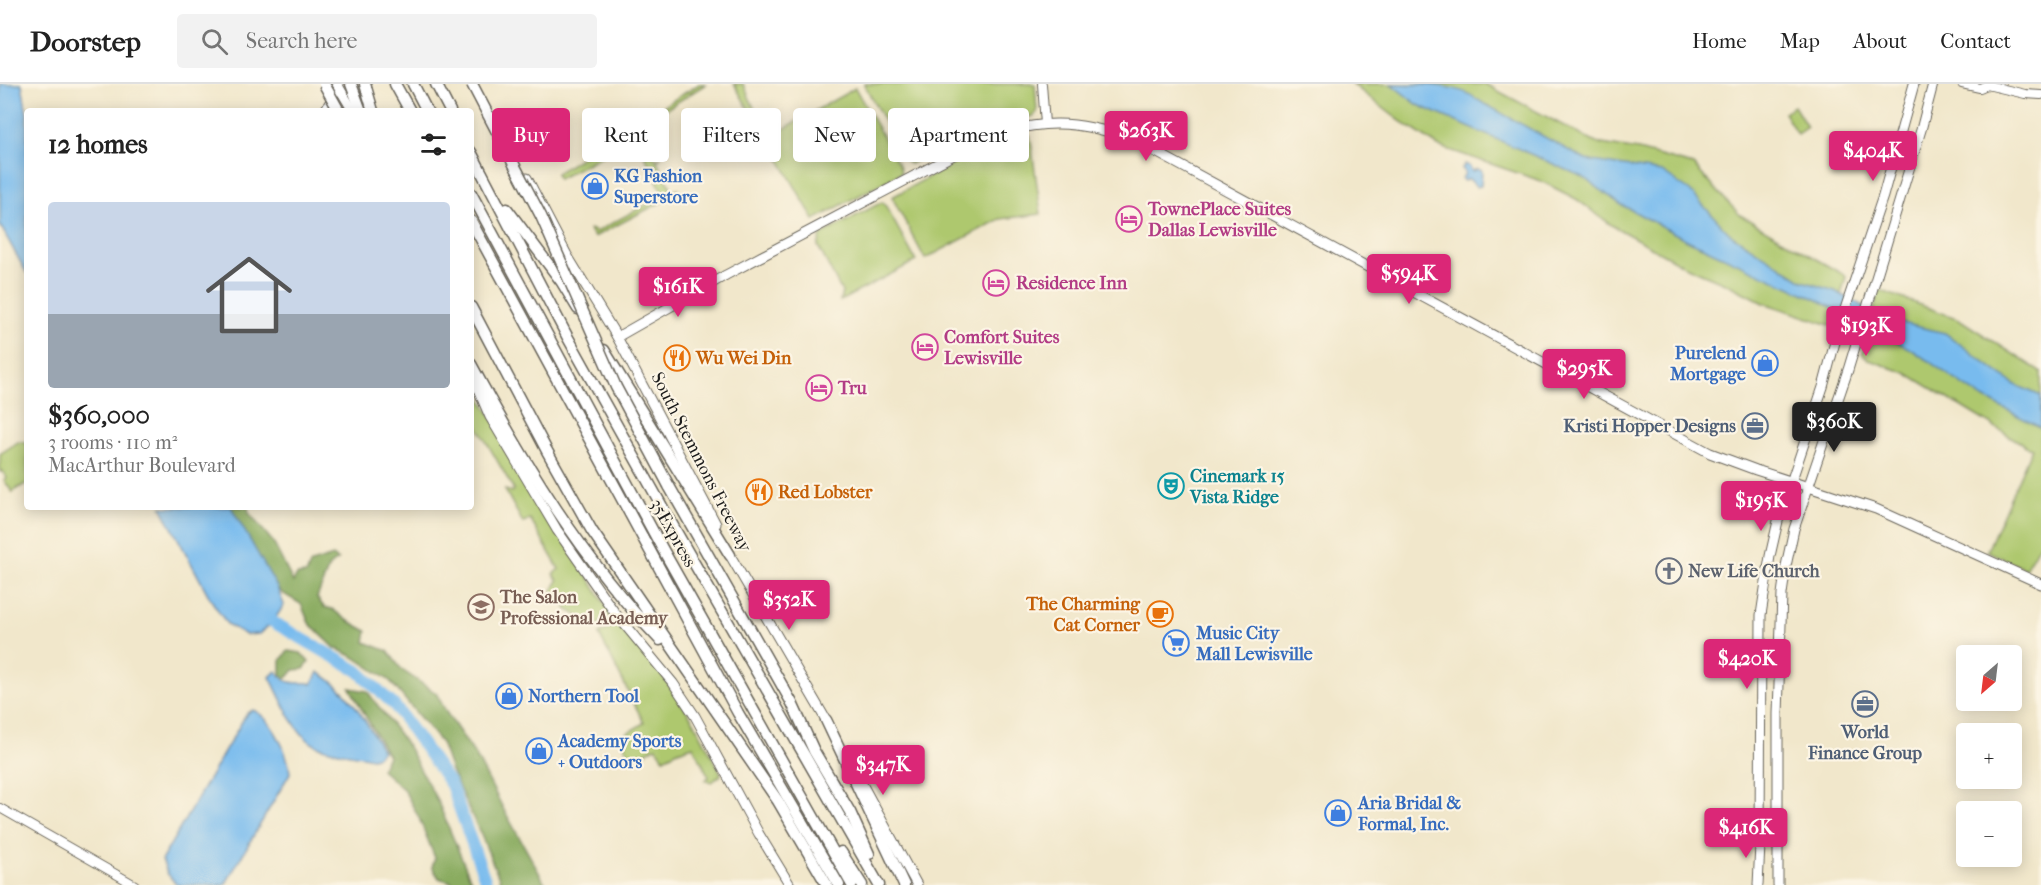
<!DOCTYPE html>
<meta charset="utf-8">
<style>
body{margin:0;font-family:"IM FELL French Canon",serif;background:#f2f2f2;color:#222;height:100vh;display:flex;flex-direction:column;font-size:22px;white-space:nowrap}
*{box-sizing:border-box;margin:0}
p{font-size:20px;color:#767676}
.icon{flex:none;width:33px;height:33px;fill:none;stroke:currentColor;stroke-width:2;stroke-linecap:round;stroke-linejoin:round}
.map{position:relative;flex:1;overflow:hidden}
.panel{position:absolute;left:24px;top:24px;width:450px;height:402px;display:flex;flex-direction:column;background:#fff;border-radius:6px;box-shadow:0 3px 15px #0003}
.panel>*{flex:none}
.guide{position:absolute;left:492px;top:24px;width:570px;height:54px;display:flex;gap:12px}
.needle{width:39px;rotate:208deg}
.tools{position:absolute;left:1956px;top:561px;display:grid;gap:12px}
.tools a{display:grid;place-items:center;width:66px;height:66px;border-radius:6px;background:#fff;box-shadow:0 3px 15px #0003;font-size:30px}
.price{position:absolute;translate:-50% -51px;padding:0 14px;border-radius:6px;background:#db2777;color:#fff;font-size:20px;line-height:39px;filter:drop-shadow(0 2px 3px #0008)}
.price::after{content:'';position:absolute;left:50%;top:36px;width:18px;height:14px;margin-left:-9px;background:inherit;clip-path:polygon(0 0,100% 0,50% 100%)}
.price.current{background:#222;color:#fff}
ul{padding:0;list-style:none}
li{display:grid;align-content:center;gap:12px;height:318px;padding:0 24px}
li span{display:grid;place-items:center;height:186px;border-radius:6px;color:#555}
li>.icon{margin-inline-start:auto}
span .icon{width:108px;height:108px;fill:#fffc;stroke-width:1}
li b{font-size:26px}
h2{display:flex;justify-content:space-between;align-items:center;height:72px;padding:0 24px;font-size:26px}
.tag{padding:0 21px;border-radius:6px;background:#fff;box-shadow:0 3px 15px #0003;font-size:21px;line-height:54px}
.tag.current{background:#db2777;color:#fff}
header{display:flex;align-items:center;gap:36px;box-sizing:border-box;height:84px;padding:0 30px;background:#fff;border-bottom:2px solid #e0e0e0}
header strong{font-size:28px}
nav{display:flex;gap:33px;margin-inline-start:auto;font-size:21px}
.search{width:420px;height:54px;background:#f2f2f2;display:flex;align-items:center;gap:15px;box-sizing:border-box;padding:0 21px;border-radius:6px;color:#767676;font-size:22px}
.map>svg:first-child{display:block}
.green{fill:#aec86e;stroke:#657245;stroke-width:1.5}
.forest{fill:#8aac61;stroke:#53643e;stroke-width:1.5}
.water{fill:#78bbee;stroke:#4a6c85;stroke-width:1.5}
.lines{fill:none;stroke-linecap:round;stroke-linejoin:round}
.river{stroke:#78bbee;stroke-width:12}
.minor-casing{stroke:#676359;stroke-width:10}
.major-casing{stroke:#676359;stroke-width:11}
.highway-casing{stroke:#676359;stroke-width:13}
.minor{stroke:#fff;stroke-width:8}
.major{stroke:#fff;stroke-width:9}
.highway{stroke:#fff;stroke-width:10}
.highway-bridge-casing{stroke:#676359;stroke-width:13;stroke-linecap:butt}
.highway-bridge{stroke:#fff;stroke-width:10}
.labels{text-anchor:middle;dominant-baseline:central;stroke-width:4.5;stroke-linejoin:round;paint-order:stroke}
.shop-label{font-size:18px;font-weight:bold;fill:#366cbe;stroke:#fcf5e5;text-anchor:start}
.hotel-label{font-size:18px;font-weight:bold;fill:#b23c85;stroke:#fcf5e5;text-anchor:start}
.food-label{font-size:18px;font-weight:bold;fill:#c56008;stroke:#fcf5e5;text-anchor:start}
.service-label{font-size:18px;font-weight:bold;fill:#4e5e75;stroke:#fcf5e5;text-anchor:end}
.street-label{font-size:18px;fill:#1c1c1c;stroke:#fcf5e5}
.culture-label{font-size:18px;font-weight:bold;fill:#0d838f;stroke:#fcf5e5;text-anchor:start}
.worship-label{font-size:18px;font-weight:bold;fill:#5b616d;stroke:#fcf5e5;text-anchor:start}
.education-label{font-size:18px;font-weight:bold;fill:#785e54;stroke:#fcf5e5;text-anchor:start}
</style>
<header>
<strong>Doorstep</strong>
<div class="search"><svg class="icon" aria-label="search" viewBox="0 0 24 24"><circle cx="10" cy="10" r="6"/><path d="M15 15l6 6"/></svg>Search here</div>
<nav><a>Home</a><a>Map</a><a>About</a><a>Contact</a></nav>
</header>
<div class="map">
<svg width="2041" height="801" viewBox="0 0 2041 801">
<rect width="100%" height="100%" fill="#fcf5e5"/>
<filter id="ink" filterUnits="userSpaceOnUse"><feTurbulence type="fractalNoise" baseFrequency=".0167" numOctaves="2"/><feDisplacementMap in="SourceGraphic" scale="12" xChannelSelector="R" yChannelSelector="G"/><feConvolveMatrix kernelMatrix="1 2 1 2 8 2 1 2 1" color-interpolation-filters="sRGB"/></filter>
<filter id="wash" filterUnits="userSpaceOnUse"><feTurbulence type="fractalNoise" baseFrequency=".008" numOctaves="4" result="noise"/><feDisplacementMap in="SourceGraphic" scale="24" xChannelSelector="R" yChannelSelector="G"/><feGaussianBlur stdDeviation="1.35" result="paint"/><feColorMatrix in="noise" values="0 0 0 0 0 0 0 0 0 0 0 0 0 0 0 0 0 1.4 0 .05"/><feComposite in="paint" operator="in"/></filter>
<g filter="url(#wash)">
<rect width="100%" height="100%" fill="#f1e7cb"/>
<g class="green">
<path d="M 699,0 L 706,0 L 644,39 L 645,44 L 641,48 L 656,75 L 661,73 L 657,77 L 673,107 L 679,105 L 677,110 L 594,153 L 589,146 L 591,145 L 596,148 L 664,111 L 633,49 L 630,45 L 603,63 L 605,70 L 558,95 L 556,89 Z"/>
<path d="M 734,0 L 743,0 L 768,54 L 855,4 L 900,83 L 901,89 L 814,136 L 768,55 L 766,55 Z"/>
<path d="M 864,0 L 1035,0 L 1037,28 L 1033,32 L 997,41 L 956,57 L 910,80 L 905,75 Z"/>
<path d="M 1352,0 L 1485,0 L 1596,59 L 1638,66 L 1693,81 L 1740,131 L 1846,192 L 1833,242 L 1764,219 L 1727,200 L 1685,182 L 1613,142 L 1576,115 L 1541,97 L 1438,62 L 1400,37 Z"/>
<path d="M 1794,22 L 1807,43 L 1797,50 L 1784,29 Z"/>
<path d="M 1030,51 L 1041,130 L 1000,135 L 925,175 L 892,113 L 971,70 L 1002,55 Z"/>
<path d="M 882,118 L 884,119 L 916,177 L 840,217 L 842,208 L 818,162 L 821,152 L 828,147 Z"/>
<path d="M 1879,206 L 1959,235 L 2041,288 L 2041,457 L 2025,485 L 1987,467 L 2032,364 L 2026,362 L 1906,289 L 1872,277 L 1862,271 Z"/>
<path d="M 471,298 L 609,527 L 610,532 L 606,537 L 592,543 L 587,537 L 566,525 L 567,522 L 549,512 L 558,496 L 553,490 L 559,485 L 530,435 L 523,439 L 505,406 L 512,408 L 514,406 L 471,331 Z"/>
<path d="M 18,358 L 27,359 L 27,399 L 12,408 L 4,396 L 7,394 L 2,387 L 0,388 L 0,370 Z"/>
<path d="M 615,541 L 623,543 L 663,592 L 693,636 L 720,687 L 721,691 L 712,698 L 705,696 L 709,693 L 693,662 L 678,667 L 664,674 L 656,663 L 632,676 L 620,653 L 644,639 L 599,550 Z"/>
</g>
<g class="forest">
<path d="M 225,423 L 248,423 L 249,429 L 273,458 L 293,498 L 297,491 L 306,490 L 311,479 L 333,472 L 338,476 L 329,482 L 317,514 L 324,523 L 332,525 L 347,536 L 367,547 L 365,558 L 388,567 L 402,586 L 436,609 L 448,631 L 476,672 L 504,726 L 546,801 L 502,801 L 481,751 L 451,687 L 441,659 L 390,597 L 354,573 L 335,564 L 309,539 L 301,520 L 282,509 L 267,493 Z"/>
<path d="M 288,567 L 301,569 L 309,578 L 304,585 L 294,586 L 288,593 L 285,594 L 281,590 L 281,576 Z"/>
<path d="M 350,604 L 367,607 L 407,661 L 438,718 L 473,801 L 453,801 L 451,798 L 439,794 L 432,783 L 435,774 L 419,734 L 404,706 L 381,685 L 388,672 Z"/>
</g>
<g class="water">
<path d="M 0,0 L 22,0 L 27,30 L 27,190 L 0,141 Z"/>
<path d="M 1391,0 C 1416,0 1460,0 1476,15 L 1586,76 L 1662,88 L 1690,107 L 1729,149 L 1803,197 L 1835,207 L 1889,236 L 1945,249 L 2014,300 L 2041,312 L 2041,344 L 1978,311 L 1912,266 L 1820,217 L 1687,156 L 1620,120 L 1583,93 L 1418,21 Z"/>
<path d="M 1465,80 L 1469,82 L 1472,87 L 1478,85 L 1482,87 L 1481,102 L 1477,103 L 1469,95 L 1464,97 L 1462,95 L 1465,89 L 1462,84 Z"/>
<path d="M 161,423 L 231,423 L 277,503 L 284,521 L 273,538 L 259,550 L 246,551 L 227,540 L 211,516 Z"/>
<path d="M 276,587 C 279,590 283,595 287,597 C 296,601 304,597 312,600 L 318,588 C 350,606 365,636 383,667 L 376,673 L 372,674 C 354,670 334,669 317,662 C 295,652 281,614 270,593 Z"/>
<path d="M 253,626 C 273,635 288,669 290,689 L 225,801 L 177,801 L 167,789 L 162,775 L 247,629 Z"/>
</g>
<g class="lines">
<path class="river" d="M 265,524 L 273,538 L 358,587 L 395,622 L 451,701 L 487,801"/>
</g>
</g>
<g filter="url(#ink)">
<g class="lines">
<g class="minor-casing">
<g id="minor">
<path d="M 1042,0 L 1045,40"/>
<path d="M 1962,0 L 1980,4 L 1987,1 L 2025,10 L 2041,11"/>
<path d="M 324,27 L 339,3"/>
<path d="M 0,724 L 135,801"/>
</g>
</g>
<g class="major-casing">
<g id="major">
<path d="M 337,0 L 353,27"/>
<path d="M 527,94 L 567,171 L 617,253 L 716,440"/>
<path d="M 617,253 L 726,191 L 984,55 C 1039,34 1077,36 1132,55 L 1710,369 L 1756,386 L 1876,425 L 2041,500"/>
<path d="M 471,289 L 490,333 L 557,446 L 615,529 L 673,599 L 695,632 L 759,750 L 790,801"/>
<path d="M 727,466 L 829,641"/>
<path d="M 862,700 L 917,801"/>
<path d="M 1758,801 L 1760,761 L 1761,531 L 1770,472 L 1778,437 L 1823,303 L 1839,243 L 1883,112 L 1914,0"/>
<path d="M 1778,801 L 1778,630 L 1782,510 L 1786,482 L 1794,445 L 1848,286 L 1921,46 L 1933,0"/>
</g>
</g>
<g class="highway-casing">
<g id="highway">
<path d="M 351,0 L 361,27"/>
<path d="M 365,0 L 373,27"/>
<path d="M 395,0 L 410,27"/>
<path d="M 413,0 L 427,27"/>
<path d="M 436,0 L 450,27"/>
<path d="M 471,68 L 567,252 L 678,451 L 879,801"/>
<path d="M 471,109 L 662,464 L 852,801"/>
<path d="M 507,125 L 561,197 L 578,225"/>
<path d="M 471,137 L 738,629 L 839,801"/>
<path d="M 471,223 L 547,367 L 592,447 L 778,717 L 827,801"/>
<path d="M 604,266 L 730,471"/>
<path d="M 471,280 C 524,379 582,475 660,556"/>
<path d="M 669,402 L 792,619 L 814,667 L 850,728 L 869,770"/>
<path d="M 826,636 L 904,801"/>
<path d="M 841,768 L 862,801"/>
</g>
</g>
<use href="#minor" class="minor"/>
<use href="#major" class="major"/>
<use href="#highway" class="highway"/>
<g class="highway-bridge-casing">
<g id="highway-bridge">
<path d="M 324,0 L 339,27"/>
<path d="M 472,0 L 541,132 L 616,303 L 669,402"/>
</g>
</g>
<use href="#highway-bridge" class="highway-bridge"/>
</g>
</g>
<defs>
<g id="shop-ring" transform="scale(1.35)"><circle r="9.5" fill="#fcf5e5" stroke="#3f7fe0" stroke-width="1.5"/><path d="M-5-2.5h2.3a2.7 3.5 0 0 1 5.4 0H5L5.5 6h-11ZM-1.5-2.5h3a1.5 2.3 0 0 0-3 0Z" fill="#3f7fe0"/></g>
<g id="hotel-ring" transform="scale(1.35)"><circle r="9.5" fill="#fcf5e5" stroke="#d1479c" stroke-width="1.5"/><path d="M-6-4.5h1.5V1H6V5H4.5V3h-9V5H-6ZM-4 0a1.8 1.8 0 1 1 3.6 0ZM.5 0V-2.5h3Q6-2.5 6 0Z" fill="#d1479c"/></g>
<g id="restaurant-ring" transform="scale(1.35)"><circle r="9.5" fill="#fcf5e5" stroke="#e8710a" stroke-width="1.5"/><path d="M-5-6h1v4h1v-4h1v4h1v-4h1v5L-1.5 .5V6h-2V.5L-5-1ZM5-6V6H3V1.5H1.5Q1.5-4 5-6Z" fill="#e8710a"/></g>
<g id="office-ring" transform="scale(1.35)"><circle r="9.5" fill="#fcf5e5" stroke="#5c6f8a" stroke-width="1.5"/><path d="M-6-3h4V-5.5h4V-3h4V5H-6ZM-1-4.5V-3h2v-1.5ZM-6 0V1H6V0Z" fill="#5c6f8a"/></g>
<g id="theatre-ring" transform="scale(1.35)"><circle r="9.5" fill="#fcf5e5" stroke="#0f9aa8" stroke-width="1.5"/><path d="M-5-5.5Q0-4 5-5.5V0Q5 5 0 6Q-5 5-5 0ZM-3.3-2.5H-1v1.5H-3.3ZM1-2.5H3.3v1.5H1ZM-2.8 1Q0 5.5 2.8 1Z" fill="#0f9aa8"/></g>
<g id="church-ring" transform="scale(1.35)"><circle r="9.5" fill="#fcf5e5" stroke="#6b7280" stroke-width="1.5"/><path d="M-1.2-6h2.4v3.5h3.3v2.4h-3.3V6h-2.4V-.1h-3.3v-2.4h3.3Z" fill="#6b7280"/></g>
<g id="school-ring" transform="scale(1.35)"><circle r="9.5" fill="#fcf5e5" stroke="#8d6e63" stroke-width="1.5"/><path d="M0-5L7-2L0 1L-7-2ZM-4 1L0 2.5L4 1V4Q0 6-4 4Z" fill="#8d6e63"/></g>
<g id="cafe-ring" transform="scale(1.35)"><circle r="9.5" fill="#fcf5e5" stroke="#e8710a" stroke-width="1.5"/><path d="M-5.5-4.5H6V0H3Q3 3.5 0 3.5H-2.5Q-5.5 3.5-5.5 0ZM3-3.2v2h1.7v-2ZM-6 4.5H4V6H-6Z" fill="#e8710a"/></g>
<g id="supermarket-ring" transform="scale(1.35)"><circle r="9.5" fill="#fcf5e5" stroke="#3f7fe0" stroke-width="1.5"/><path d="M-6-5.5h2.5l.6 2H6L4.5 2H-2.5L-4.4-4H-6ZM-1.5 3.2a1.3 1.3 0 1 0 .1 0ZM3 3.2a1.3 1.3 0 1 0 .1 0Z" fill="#3f7fe0"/></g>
</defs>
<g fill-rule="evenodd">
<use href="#shop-ring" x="595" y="102"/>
<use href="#hotel-ring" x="1129" y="135"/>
<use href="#hotel-ring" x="996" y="199"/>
<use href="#hotel-ring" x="925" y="263"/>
<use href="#restaurant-ring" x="677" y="274"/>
<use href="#shop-ring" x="1765" y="279"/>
<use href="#hotel-ring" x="819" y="304"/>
<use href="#office-ring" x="1755" y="342"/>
<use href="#theatre-ring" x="1171" y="402"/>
<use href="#restaurant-ring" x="759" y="408"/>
<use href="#church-ring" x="1669" y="487"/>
<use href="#school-ring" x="481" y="523"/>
<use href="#cafe-ring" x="1160" y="530"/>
<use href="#supermarket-ring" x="1176" y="559"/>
<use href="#shop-ring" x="509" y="612"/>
<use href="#office-ring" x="1865" y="620"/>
<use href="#shop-ring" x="539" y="667"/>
<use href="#shop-ring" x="1338" y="729"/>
</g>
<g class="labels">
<g class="shop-label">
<text x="614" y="92">KG Fashion<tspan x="614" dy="21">Superstore</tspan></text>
<text x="1746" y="269" text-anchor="end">Purelend<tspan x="1746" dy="21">Mortgage</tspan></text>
<text x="1196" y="549">Music City<tspan x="1196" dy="21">Mall Lewisville</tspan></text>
<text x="528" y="612">Northern Tool</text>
<text x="558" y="657">Academy Sports<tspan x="558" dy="21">+ Outdoors</tspan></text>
<text x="1358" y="719">Aria Bridal &amp;<tspan x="1358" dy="21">Formal, Inc.</tspan></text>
</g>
<g class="hotel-label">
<text x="1148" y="125">TownePlace Suites<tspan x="1148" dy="21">Dallas Lewisville</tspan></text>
<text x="1016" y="199">Residence Inn</text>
<text x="944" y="253">Comfort Suites<tspan x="944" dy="21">Lewisville</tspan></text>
<text x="838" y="304">Tru</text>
</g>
<g class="food-label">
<text x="696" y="274">Wu Wei Din</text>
<text x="778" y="408">Red Lobster</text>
<text x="1140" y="520" text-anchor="end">The Charming<tspan x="1140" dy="21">Cat Corner</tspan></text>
</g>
<g class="service-label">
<text x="1736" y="342">Kristi Hopper Designs</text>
<text x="1865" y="648" text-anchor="middle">World<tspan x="1865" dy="21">Finance Group</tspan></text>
</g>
<g class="street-label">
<text transform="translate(701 378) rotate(63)">South Stemmons Freeway</text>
<text transform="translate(673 449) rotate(61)">35Express</text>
</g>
<g class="culture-label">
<text x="1190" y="392">Cinemark 15<tspan x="1190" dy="21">Vista Ridge</tspan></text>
</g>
<g class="worship-label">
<text x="1688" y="487">New Life Church</text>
</g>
<g class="education-label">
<text x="500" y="513">The Salon<tspan x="500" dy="21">Professional Academy</tspan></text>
</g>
</g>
</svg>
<div class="tools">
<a><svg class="needle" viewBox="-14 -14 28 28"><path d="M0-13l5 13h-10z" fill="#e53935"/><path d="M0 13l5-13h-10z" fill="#767676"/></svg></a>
<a>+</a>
<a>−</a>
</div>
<b class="price" style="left:1146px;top:78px">$263K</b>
<b class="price" style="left:1873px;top:98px">$404K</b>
<b class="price" style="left:1409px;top:221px">$594K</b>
<b class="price" style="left:678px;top:234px">$161K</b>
<b class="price" style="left:1866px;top:273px">$193K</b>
<b class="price" style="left:1584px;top:316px">$295K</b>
<b class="price current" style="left:1834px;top:369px">$360K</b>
<b class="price" style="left:1761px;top:448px">$195K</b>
<b class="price" style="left:789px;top:547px">$352K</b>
<b class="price" style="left:1747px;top:606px">$420K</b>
<b class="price" style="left:883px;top:712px">$347K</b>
<b class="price" style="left:1746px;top:775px">$416K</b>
<div class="guide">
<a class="tag current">Buy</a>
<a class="tag">Rent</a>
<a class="tag">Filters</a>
<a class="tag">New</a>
<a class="tag">Apartment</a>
</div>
<section class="panel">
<h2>12 homes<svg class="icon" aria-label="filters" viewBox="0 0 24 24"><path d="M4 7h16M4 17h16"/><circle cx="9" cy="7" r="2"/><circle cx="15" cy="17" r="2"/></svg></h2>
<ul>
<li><span style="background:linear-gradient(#c9d6e8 60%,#9aa5b1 0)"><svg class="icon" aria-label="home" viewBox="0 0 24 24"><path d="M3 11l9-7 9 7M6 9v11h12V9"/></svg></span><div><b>$360,000</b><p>3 rooms · 110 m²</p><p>MacArthur Boulevard</p></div></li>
</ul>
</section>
</div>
